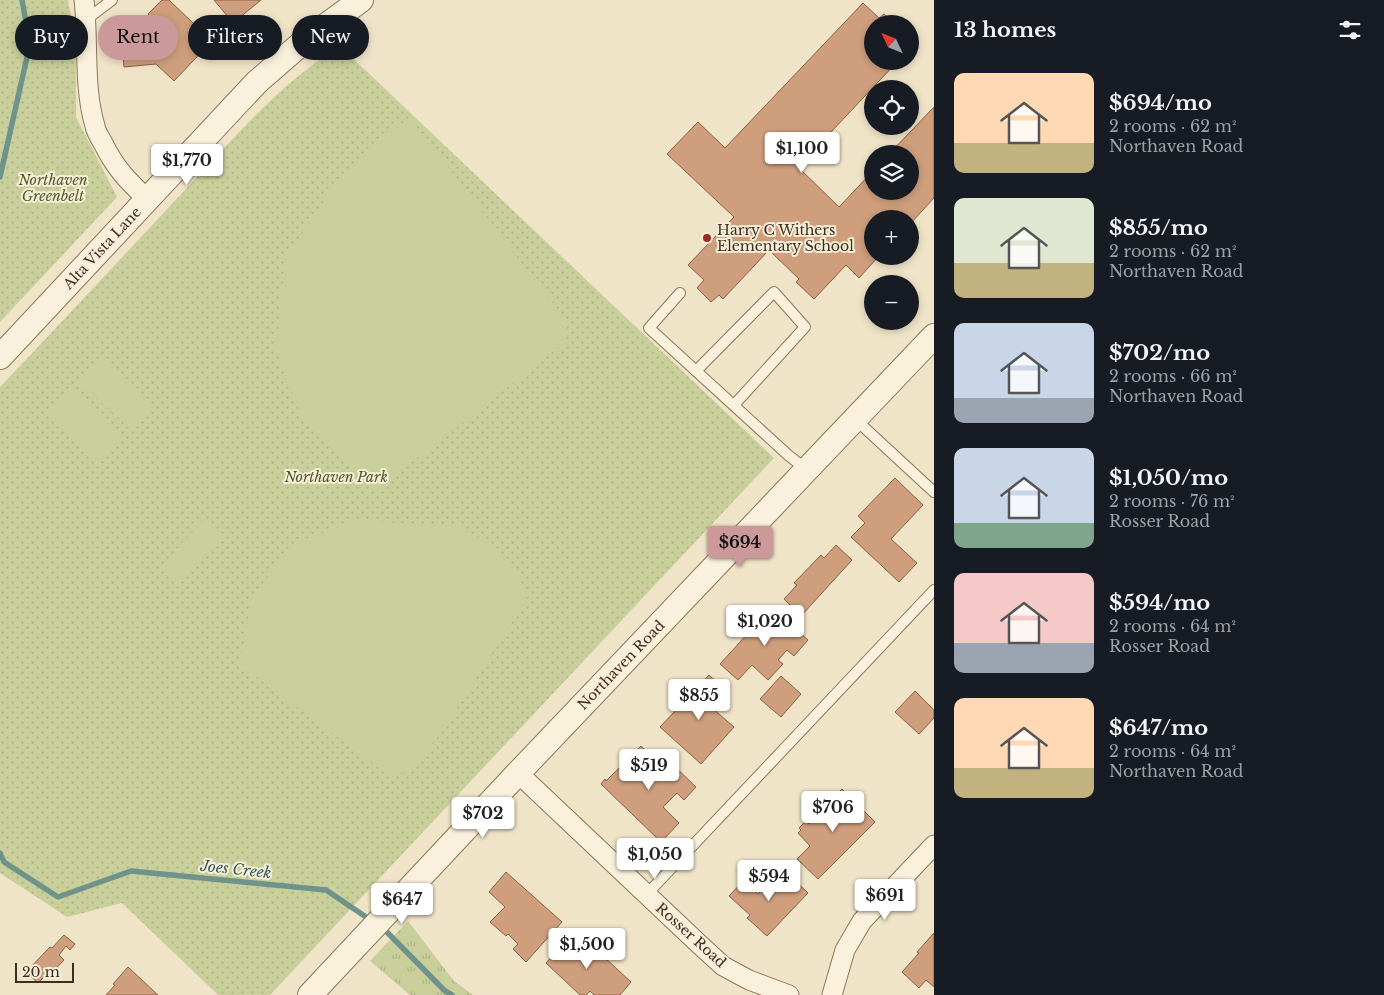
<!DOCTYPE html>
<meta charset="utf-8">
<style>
body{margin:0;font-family:"Libre Baskerville",serif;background:#242831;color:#f1f3f6;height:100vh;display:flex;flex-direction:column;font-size:19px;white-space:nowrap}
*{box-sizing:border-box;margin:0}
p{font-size:16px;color:#9ea1a6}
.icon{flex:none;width:28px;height:28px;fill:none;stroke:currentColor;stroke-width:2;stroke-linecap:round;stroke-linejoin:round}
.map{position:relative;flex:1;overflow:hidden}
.side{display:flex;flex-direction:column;background:#171b24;width:450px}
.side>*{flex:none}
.guide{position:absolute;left:15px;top:15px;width:475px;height:45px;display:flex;gap:10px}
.needle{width:32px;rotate:313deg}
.fabs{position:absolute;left:864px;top:15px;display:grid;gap:10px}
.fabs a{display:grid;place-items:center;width:55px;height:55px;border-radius:50%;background:#171b24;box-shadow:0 2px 8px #0003;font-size:25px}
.scale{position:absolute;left:15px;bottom:12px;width:59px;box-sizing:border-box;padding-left:5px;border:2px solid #3d2e20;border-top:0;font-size:14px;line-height:18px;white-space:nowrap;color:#3d2e20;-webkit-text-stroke:4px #f7eed8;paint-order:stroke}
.price{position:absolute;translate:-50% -42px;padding:0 11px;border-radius:5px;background:#fff;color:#222;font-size:16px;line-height:32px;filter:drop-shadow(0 1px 2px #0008)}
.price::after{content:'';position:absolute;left:50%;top:30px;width:15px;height:11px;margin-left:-8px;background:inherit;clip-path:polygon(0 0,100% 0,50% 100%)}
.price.current{background:#cc999b;color:#111}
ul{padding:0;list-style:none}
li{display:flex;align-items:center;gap:15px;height:125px;padding:0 20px}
li span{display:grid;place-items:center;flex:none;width:140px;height:100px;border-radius:10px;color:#555}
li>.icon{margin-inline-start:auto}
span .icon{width:60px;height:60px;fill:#fffc;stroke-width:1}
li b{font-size:21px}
h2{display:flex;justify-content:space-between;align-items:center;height:60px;padding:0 20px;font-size:21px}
.pill{padding:0 18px;border-radius:22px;background:#171b24;box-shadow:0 2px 8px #0003;font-size:18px;line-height:45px}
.pill.current{background:#cc999b;color:#111}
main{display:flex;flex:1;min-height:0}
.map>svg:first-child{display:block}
.grass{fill:url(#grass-tufts)}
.park{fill:url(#park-dots)}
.pitch{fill:#c9cf9b}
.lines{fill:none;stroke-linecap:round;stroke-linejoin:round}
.stream{stroke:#6f938a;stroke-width:5.5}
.building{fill:#cf9f7d;stroke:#8d5f41}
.service-casing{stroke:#8d765c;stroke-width:12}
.minor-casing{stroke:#8d765c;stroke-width:21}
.tertiary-casing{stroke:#8d765c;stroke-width:26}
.service{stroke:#faf1dc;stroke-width:10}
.minor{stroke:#faf1dc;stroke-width:19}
.tertiary{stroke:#faf1dc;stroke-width:24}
.poi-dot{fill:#9e2a2b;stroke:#f7eed8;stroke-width:2}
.labels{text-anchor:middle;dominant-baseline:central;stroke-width:4;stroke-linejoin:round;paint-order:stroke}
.park-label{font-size:14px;font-style:italic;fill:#4d5a26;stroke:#f7eed8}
.poi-label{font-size:14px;fill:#3d2e20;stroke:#f7eed8;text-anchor:start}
.street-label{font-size:14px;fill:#3d2e20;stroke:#f7eed8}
.water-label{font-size:15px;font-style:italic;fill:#2f5d5a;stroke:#f7eed8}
</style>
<main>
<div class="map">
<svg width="934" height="995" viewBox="0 0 934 995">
<defs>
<pattern id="grass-tufts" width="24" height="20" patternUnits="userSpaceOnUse" patternTransform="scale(1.25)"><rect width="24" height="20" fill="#c9cf9b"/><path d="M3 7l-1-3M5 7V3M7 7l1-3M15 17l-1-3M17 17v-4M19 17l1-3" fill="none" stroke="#aeb285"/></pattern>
<pattern id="park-dots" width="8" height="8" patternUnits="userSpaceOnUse" patternTransform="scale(1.25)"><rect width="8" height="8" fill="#c9cf9b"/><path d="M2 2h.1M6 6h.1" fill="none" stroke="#aeb285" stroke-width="1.8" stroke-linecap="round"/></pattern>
</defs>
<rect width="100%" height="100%" fill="#f0e4c8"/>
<path class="grass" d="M 408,921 L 454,981 L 473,995 L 410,995 L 370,961 Z"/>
<g class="park">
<path d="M 0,0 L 68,0 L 76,45 L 76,117 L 117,197 L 0,322 Z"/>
<path d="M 340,46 L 774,458 L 270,995 L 218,995 L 122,903 L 67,917 L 0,873 L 0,387 C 62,322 123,256 185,190 C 232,140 280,83 340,46 Z"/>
</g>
<g class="pitch">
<path d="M 409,117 L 568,323 L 564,343 L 376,490 L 300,413 L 276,350 L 285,259 L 336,183 Z"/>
<path d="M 101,358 L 152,406 L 130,429 L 79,381 Z"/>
<path d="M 71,389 L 123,437 L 100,461 L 49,413 Z"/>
<path d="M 206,518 L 225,536 L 181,582 L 162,565 Z"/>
<path d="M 355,521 L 460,525 L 506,557 L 529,595 L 442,732 L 408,772 L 389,775 L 240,665 L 252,597 L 297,542 Z"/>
</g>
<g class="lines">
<g class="stream">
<path d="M 0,177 L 30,44 L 22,0"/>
<path d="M 0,853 L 4,862 L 58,897 L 131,871 L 326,890 L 372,921"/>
<path d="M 382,927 L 445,991 L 452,995"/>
</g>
</g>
<g class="building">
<path d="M 162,0 L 169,0 L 212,41 L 174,81 L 156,64 L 124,67 L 121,35 L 134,34 L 133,24 L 152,23 L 154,33 L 161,32 L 164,29 L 148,14 Z"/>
<path d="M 214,0 L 261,0 L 233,23 Z"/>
<path d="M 863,3 L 879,18 L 884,14 L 894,24 L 872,24 L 872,61 L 898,61 L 798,167 L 839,207 L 872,172 L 872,191 L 910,191 L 910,154 L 889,154 L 934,107 L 934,198 L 910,224 L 910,219 L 872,219 L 872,256 L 879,256 L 859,278 L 846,265 L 814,299 L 796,282 L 799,279 L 769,250 L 723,299 L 719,295 L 711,302 L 697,288 L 704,280 L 688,265 L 734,217 L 667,154 L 698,122 L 725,148 Z"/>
<path d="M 895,478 L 923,505 L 891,539 L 917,563 L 899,582 L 851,537 L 865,523 L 858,516 Z"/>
<path d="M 836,545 L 852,560 L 801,616 L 784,599 L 797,585 L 794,583 L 821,555 L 824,558 Z"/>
<path d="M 772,607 L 808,640 L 794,656 L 787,650 L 778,660 L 783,664 L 768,680 L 752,665 L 738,680 L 720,664 Z"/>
<path d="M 709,675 L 727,692 L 712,708 L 734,727 L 701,764 L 660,727 Z"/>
<path d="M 781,676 L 801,694 L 781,717 L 760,699 Z"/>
<path d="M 915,691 L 934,710 L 934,718 L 919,734 L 895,712 Z"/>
<path d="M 641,746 L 663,768 L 669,761 L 696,787 L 684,800 L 677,793 L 663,807 L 679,823 L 661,842 L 601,784 L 605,779 L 606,781 Z"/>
<path d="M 842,789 L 875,822 L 818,879 L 797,859 L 810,846 L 798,833 L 801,830 L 799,828 L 806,821 L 809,824 Z"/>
<path d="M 785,871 L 808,893 L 767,936 L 747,918 L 750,915 L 729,896 L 744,880 L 758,894 L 770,881 L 773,884 Z"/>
<path d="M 506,872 L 562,922 L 526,962 L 513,949 L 518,944 L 508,934 L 506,936 L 490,922 L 505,907 L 489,892 Z"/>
<path d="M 934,933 L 934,987 L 926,980 L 919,988 L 902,972 L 919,953 L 917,952 Z"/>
<path d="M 64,935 L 75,944 L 70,950 L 66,946 L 59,955 L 64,960 L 50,975 L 48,973 L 38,983 L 26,972 L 50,947 L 52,948 Z"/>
<path d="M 570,937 L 584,950 L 590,944 L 631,982 L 620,995 L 594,995 L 590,991 L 586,995 L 580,995 L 546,963 Z"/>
<path d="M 128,967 L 158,995 L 106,995 L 115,985 L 113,984 Z"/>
</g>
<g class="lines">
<g class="service-casing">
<g id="service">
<path d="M 87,19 L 112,0"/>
<path d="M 680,293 L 649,328 L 788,455 L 807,470"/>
<path d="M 696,371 L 774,292 L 805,327 L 734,405"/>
<path d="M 855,419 L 934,492"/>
<path d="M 646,895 L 934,590"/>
</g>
</g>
<g class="minor-casing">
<g id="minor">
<path d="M 84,0 C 89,42 83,85 95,126 C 96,132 100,138 103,143 C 115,168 128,181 148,200"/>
<path d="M 518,773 L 699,944 L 723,966 L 749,980 L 789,995"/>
<path d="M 832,995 L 845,950 L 862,921 L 934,845"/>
</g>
</g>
<g class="tertiary-casing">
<g id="tertiary">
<path d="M 0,357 L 257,82 L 302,43 L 361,0"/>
<path d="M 310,995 L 518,773 L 934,336"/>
</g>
</g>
<use href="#service" class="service"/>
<use href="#minor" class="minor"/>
<use href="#tertiary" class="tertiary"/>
</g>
<circle class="poi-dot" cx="707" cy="238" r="5"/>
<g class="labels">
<g class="park-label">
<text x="53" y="180">Northaven<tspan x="53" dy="16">Greenbelt</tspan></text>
<text x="336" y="477">Northaven Park</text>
</g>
<g class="poi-label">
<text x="717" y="230">Harry C Withers<tspan x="717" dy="16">Elementary School</tspan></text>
</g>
<g class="street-label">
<text transform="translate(102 248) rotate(-47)">Alta Vista Lane</text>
<text transform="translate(621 665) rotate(-46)">Northaven Road</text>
<text transform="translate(691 935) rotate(42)">Rosser Road</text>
</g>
<g class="water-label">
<text transform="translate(236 869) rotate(6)">Joes Creek</text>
</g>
</g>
</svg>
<div class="fabs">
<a><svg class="needle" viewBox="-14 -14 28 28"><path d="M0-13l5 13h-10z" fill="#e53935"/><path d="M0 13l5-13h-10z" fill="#9ea1a6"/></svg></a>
<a><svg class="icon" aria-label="locate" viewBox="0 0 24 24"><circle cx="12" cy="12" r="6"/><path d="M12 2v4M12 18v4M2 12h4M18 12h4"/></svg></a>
<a><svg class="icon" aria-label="layers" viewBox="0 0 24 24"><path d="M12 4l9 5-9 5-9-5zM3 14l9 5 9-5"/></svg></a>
<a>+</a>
<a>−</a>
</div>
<div class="scale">20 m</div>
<b class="price" style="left:802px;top:174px">$1,100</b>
<b class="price" style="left:187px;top:186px">$1,770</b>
<b class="price current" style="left:740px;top:568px">$694</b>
<b class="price" style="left:765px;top:647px">$1,020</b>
<b class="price" style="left:699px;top:721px">$855</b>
<b class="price" style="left:649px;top:791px">$519</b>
<b class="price" style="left:833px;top:833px">$706</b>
<b class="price" style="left:483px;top:839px">$702</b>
<b class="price" style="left:655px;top:880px">$1,050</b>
<b class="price" style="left:769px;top:902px">$594</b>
<b class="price" style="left:885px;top:921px">$691</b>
<b class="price" style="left:402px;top:925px">$647</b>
<b class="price" style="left:587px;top:970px">$1,500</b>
<div class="guide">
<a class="pill">Buy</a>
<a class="pill current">Rent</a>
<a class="pill">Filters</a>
<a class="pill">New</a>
</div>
</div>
<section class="side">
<h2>13 homes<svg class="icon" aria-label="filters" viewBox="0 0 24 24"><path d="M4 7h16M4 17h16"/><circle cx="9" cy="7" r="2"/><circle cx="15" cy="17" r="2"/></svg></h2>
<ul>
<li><span style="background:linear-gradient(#ffd9b3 70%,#c2b280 0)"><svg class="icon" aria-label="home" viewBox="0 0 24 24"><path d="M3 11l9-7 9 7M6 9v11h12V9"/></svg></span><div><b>$694/mo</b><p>2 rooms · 62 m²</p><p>Northaven Road</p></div></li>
<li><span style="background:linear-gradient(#dfe7d0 65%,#c2b280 0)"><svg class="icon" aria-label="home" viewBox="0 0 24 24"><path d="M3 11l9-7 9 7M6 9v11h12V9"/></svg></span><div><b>$855/mo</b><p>2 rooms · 62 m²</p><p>Northaven Road</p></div></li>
<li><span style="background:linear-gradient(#c9d6e8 75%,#9aa5b1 0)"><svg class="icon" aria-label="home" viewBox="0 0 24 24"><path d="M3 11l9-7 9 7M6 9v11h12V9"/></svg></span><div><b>$702/mo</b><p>2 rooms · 66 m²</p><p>Northaven Road</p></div></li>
<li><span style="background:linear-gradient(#c9d6e8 75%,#7fa58c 0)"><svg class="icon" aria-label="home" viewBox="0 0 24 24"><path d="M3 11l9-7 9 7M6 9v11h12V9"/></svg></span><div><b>$1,050/mo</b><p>2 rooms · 76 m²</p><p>Rosser Road</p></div></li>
<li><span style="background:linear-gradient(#f6c9c9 70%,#9aa5b1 0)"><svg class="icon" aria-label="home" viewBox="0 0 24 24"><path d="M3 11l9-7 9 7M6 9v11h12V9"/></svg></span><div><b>$594/mo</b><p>2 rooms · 64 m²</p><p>Rosser Road</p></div></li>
<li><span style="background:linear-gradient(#ffd9b3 70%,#c2b280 0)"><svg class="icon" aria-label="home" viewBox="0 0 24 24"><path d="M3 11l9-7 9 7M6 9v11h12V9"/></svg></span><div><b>$647/mo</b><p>2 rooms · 64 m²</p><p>Northaven Road</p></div></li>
</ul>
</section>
</main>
